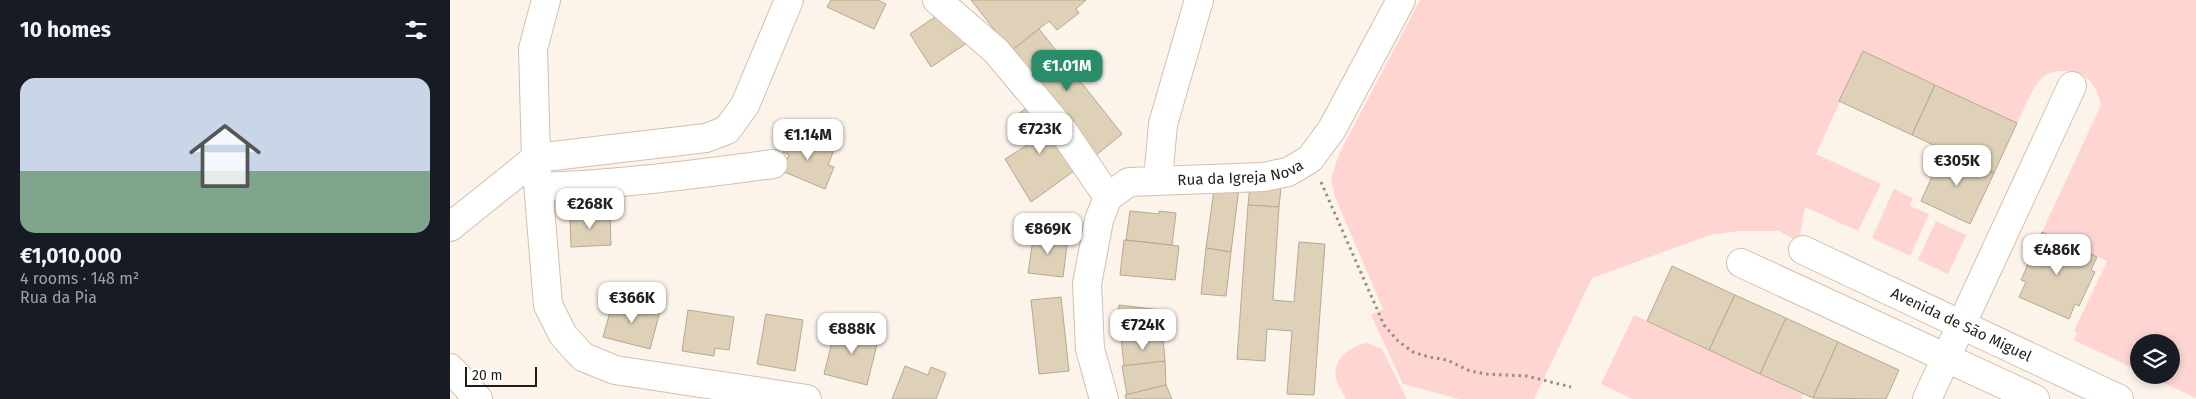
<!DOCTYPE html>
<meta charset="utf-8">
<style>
body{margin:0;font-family:"Fira Sans",sans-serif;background:#242831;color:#f1f3f6;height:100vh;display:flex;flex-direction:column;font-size:19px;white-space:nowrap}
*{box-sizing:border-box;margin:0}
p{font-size:16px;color:#9ea1a6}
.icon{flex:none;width:28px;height:28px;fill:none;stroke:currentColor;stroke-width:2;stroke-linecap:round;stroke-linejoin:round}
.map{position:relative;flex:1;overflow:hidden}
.panel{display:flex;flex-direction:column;background:#171b24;width:450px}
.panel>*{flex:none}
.buttons{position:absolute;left:1680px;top:334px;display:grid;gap:10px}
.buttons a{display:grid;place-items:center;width:50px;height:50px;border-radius:50%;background:#171b24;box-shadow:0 2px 8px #0003;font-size:25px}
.scale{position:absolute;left:15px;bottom:12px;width:72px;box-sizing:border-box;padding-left:5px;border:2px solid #251d15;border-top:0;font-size:14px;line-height:18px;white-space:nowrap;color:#251d15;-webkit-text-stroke:4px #fff;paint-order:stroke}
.price{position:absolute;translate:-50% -42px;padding:0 11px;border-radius:10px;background:#fff;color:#222;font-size:16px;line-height:32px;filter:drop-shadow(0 1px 2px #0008)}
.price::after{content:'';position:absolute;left:50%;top:30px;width:15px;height:11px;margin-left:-8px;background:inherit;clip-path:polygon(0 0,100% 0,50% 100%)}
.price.active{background:#288d69;color:#fff}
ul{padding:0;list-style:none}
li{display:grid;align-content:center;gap:10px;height:265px;padding:0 20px}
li+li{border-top:1px solid #363941}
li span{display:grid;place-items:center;height:155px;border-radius:15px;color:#555}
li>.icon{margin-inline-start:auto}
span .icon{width:90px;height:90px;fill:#fffc;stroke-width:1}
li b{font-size:21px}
h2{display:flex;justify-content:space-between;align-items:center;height:60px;padding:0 20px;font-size:21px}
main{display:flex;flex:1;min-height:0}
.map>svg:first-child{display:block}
.green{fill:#ffd5d2}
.building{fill:#ded1b8;stroke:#b6a990}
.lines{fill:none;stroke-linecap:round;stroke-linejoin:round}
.minor-casing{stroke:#d6bfac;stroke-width:30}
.path{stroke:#968d85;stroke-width:3;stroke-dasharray:2.5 4;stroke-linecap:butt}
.minor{stroke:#fff;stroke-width:28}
.labels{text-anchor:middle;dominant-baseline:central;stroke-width:4;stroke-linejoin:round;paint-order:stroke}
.street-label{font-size:15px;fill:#251d15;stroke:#fff}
</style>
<main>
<section class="panel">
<h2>10 homes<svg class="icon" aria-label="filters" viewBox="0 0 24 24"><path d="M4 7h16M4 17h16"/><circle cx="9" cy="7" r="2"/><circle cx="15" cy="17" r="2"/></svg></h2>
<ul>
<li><span style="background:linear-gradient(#c9d6e8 60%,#7fa58c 0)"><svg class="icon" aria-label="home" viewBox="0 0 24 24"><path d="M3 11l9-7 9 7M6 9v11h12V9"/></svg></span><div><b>€1,010,000</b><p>4 rooms · 148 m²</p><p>Rua da Pia</p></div></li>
</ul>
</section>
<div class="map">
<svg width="1746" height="399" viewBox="0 0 1746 399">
<rect width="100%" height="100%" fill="#fcf3eb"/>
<g class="green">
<path d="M 970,0 L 1746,0 L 1746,398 L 1697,375 L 1721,375 L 1721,342 L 1689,342 L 1689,371 L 1624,340 L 1627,333 L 1624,331 L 1657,261 L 1592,232 L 1651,105 C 1649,96 1646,87 1639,80 C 1627,70 1604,67 1592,78 C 1581,89 1574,109 1567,123 L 1413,51 L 1366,154 L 1431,184 L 1408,231 L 1355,207 L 1349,242 L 1329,231 L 1289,231 L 1260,235 L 1142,278 L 1084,399 L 1009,399 L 953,384 L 921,315 L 933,309 L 885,197 L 881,178 L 889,154 Z"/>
<path d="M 1444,189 L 1463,198 L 1460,206 L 1479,214 L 1460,256 L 1422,238 Z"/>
<path d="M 1486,221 L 1516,235 L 1498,274 L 1468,260 Z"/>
<path d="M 1184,315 L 1353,394 L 1351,399 L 1183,399 L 1151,384 Z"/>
<path d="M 917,343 L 932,349 L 957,399 L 896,399 C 893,393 887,384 886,378 C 882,359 901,345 917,343 Z"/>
</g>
<g class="building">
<path d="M 381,0 L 428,0 L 436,4 L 424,29 L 377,7 Z"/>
<path d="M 521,0 L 636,0 L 626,9 L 629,13 L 607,30 L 599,21 L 561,51 Z"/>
<path d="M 495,10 L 517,43 L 481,67 L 460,34 Z"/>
<path d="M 589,29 L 672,134 L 645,156 L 561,51 Z"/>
<path d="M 1413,51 L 1485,85 L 1462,135 L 1389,101 Z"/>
<path d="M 1485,85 L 1567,123 L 1544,173 L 1462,135 Z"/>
<path d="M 586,101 L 604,125 L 624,171 L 581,202 L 555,159 L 587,139 L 567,115 Z"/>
<path d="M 341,133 L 384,150 L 378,165 L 384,167 L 375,189 L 332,171 L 339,155 L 333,152 Z"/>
<path d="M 1494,150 L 1544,173 L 1520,224 L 1471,201 Z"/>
<path d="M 800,187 L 831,188 L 829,207 L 798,205 Z"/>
<path d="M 789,188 L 781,252 L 756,248 L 764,190 Z"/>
<path d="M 798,205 L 829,207 L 823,300 L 844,302 L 849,242 L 875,244 L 864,395 L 837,394 L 842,331 L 817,329 L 815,361 L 787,359 Z"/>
<path d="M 680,211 L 709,214 L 709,211 L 726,213 L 722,245 L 676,240 Z"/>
<path d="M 160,212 L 161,245 L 121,247 L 120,214 Z"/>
<path d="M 1592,232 L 1647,257 L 1641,270 L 1645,272 L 1629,306 L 1625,304 L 1619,319 L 1569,297 L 1576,282 L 1571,280 Z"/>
<path d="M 584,233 L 618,237 L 613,277 L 578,273 Z"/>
<path d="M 674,240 L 729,246 L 725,280 L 670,275 Z"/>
<path d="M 756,248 L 781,252 L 776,296 L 751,294 Z"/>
<path d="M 1222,266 L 1285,295 L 1259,350 L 1197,321 Z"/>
<path d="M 1285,295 L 1336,318 L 1310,374 L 1259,350 Z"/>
<path d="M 611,297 L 619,371 L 589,374 L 581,300 Z"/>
<path d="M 164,298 L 210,311 L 200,349 L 153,337 Z"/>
<path d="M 669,305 L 719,311 L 713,338 L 671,338 L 672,331 L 666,330 Z"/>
<path d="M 238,310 L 284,317 L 279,350 L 265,348 L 264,356 L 232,351 Z"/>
<path d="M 316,314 L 353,320 L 345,371 L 307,364 Z"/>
<path d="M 1336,318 L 1388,342 L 1363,398 L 1310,374 Z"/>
<path d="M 386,326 L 429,336 L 417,385 L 374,374 Z"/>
<path d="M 671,338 L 713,338 L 715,361 L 674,366 Z"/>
<path d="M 1388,342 L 1449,370 L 1436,399 L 1363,398 Z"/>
<path d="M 715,361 L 716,385 L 677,395 L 672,366 Z"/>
<path d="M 455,366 L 478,375 L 481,367 L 496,373 L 486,399 L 442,399 Z"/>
<path d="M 716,385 L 722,399 L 676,399 L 675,395 Z"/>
</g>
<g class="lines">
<g class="minor-casing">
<g id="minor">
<path d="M 96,0 L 83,49 L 86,158 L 98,305 L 113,335 L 133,357 L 165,370 L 357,399"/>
<path d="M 487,0 L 546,51 L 613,131 L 658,197"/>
<path d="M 708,180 L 713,124 L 749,0"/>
<path d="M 89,187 C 167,185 245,174 323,164"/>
<path id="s1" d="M 658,197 L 679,182 L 813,177 L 838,172 L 860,159 L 882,129 L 951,0"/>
<path d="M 0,227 L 86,158 L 256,138 L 277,130 L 295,105 L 339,0"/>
<path id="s2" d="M 1353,250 L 1669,399"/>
<path d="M 1291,263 L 1585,399"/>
<path d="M 0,368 L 28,399"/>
<path d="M 654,399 L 640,349 L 637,284 L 649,220 L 658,197"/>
<path d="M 1477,399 L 1622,86"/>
</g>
</g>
<path class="path" d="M 871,182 L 934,325 L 948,341 L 963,352 L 979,357 L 997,360 L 1020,371 L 1036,374 L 1077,376 L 1121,387"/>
<use href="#minor" class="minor"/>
</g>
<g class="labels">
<g class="street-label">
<text stroke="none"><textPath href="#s1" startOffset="138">Rua da Igreja Nova</textPath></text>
<text stroke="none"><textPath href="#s2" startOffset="175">Avenida de São Miguel</textPath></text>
</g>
</g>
</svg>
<div class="buttons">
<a><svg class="icon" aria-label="layers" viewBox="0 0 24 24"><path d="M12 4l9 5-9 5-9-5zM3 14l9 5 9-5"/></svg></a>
</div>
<div class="scale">20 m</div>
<b class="price active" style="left:617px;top:92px">€1.01M</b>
<b class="price" style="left:590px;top:155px">€723K</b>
<b class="price" style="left:358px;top:161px">€1.14M</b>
<b class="price" style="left:1507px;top:187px">€305K</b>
<b class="price" style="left:140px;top:230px">€268K</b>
<b class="price" style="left:598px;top:255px">€869K</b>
<b class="price" style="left:1607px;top:276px">€486K</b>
<b class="price" style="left:182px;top:324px">€366K</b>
<b class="price" style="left:693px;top:351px">€724K</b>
<b class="price" style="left:402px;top:355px">€888K</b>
</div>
</main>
